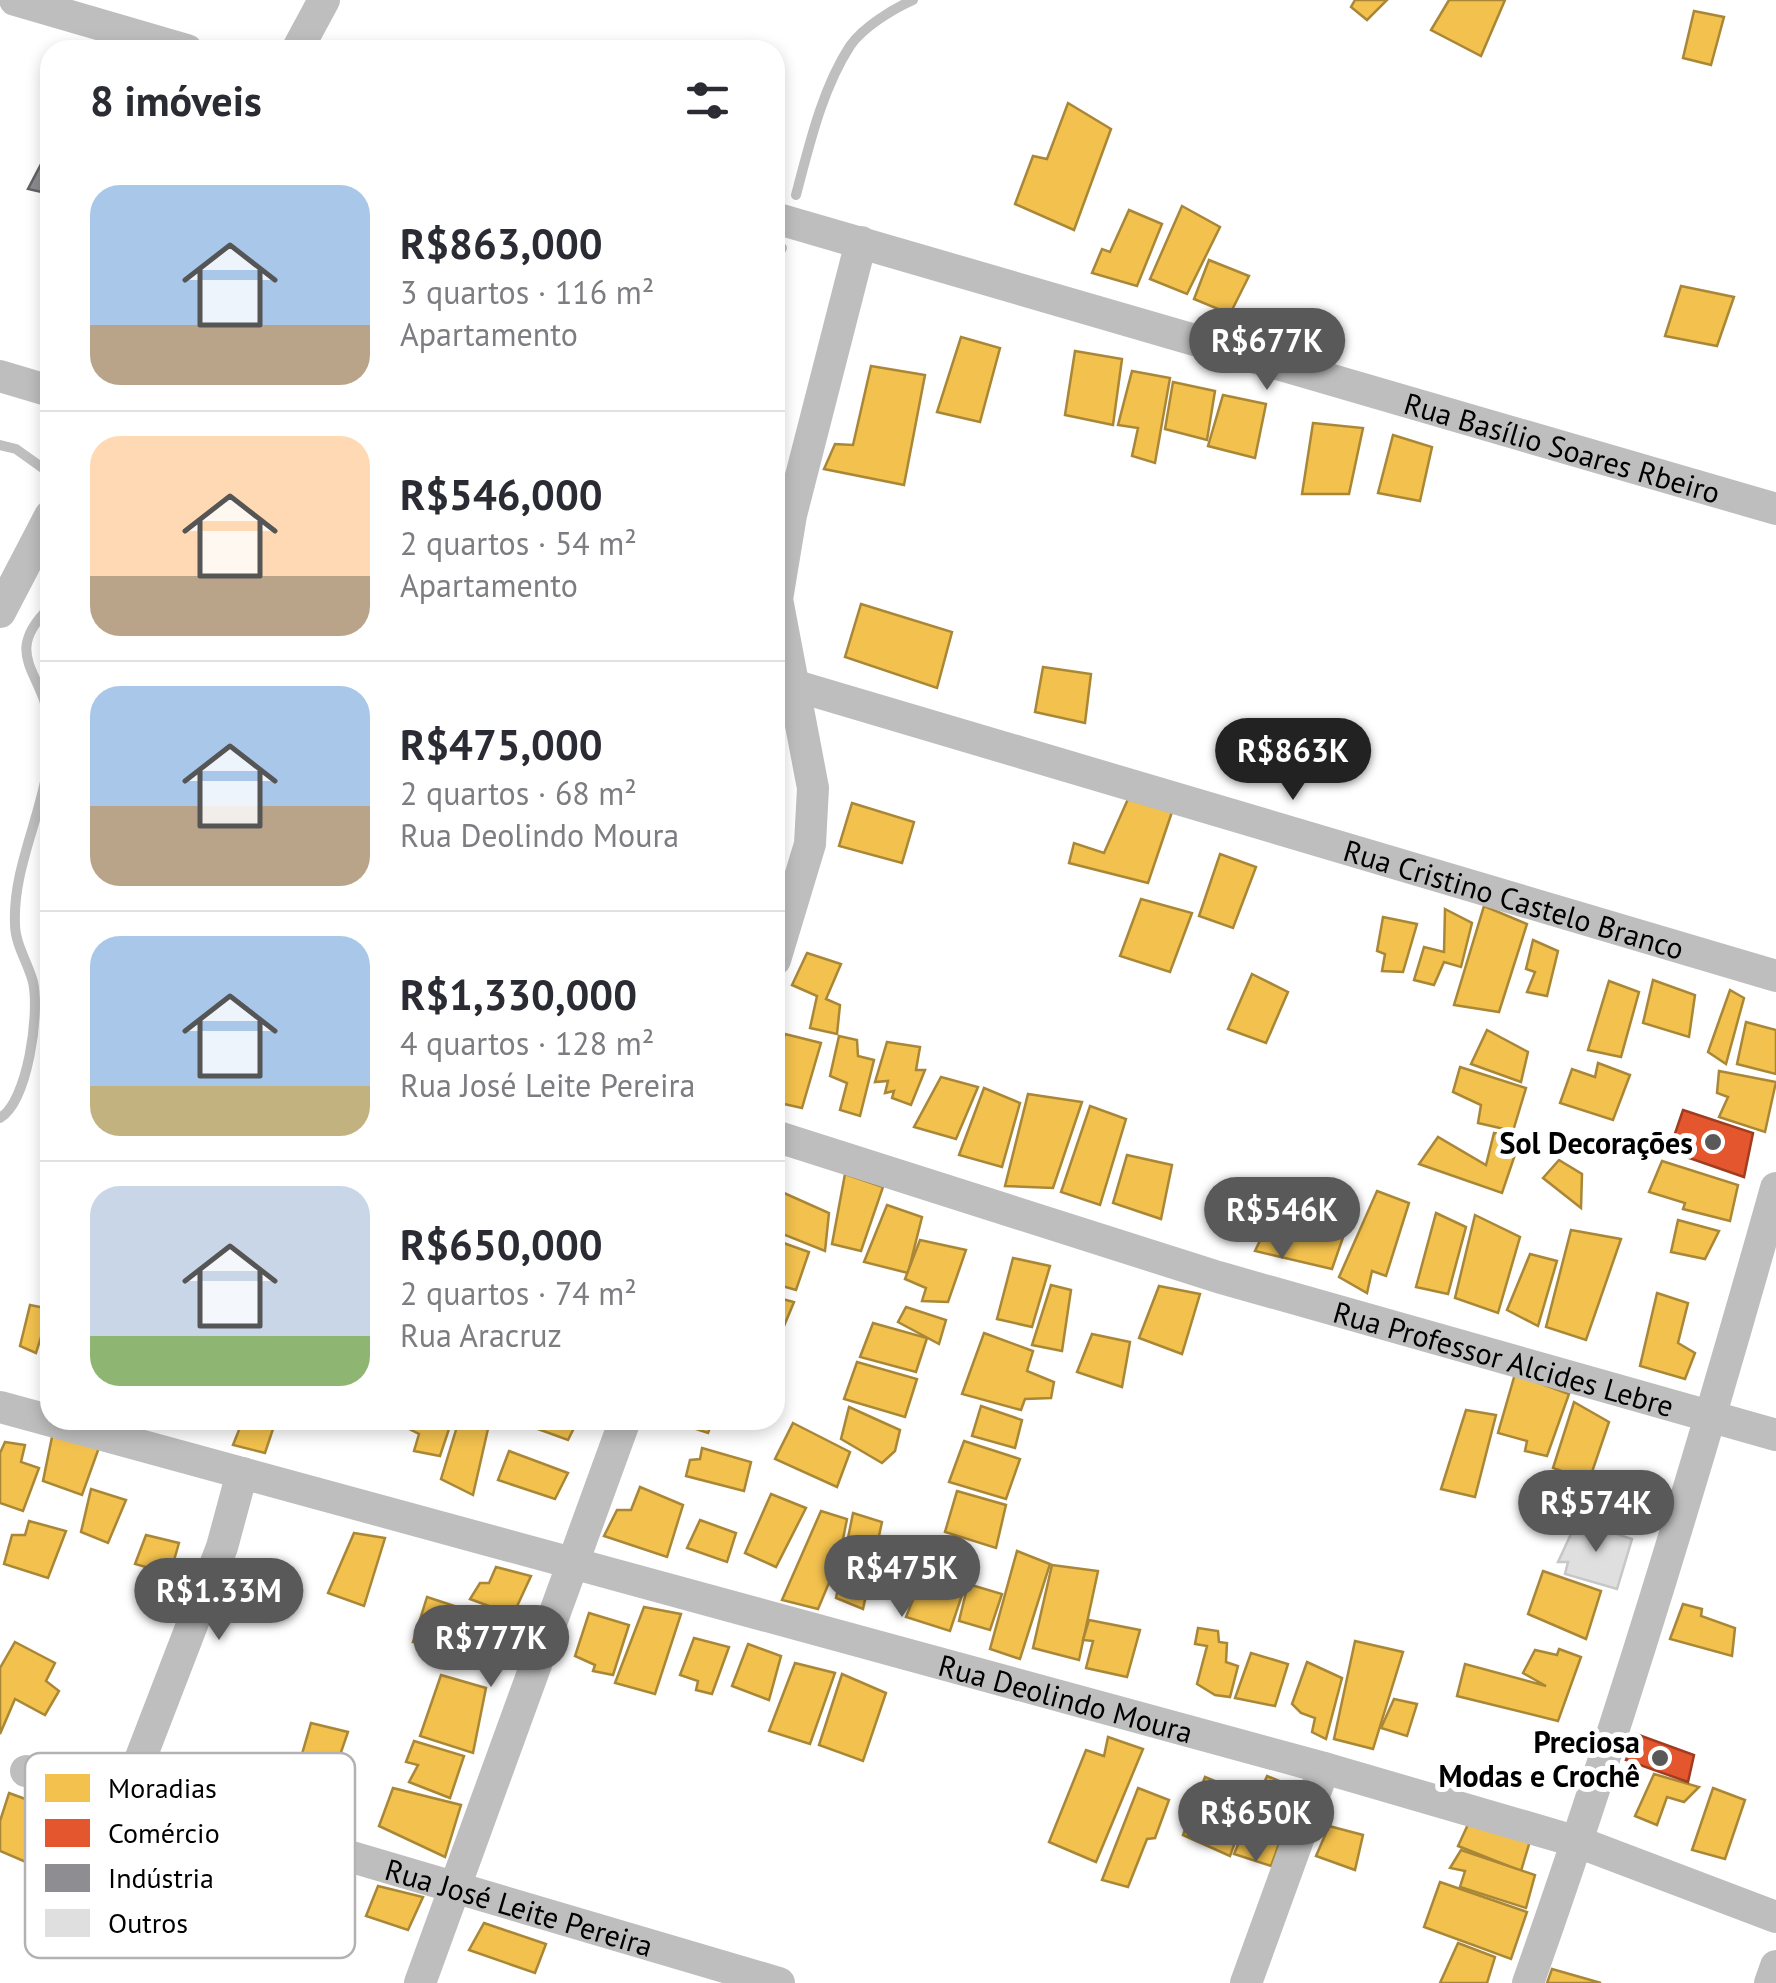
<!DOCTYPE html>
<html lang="pt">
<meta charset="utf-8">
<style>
body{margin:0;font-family:"PT Sans",sans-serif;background:#f2f2f3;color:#2b2b33;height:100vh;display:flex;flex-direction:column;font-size:38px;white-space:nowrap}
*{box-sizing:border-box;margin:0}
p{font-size:32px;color:#7c7c81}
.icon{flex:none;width:55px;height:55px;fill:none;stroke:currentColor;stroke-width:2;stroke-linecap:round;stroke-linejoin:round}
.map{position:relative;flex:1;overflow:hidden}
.panel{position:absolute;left:40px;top:40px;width:745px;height:1390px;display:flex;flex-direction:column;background:#fff;border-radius:30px;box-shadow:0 5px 15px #0003}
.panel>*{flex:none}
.price{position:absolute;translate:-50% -85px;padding:0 22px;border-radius:35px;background:#595959;color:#fff;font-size:32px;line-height:65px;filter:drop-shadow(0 2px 5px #0008)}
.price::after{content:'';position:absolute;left:50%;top:60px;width:30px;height:22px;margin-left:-15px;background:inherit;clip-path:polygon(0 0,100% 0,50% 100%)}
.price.active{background:#222;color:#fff}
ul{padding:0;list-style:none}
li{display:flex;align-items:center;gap:30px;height:250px;padding:0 50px}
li+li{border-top:2px solid #e1e1e2}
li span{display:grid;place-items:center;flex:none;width:280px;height:200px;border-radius:30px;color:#555}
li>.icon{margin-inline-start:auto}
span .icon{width:120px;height:120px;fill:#fffc;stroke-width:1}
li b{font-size:42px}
h2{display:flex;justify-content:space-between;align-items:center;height:120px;padding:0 50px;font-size:42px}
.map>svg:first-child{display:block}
.homes{fill:#f2c14e;stroke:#a98737;stroke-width:2.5}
.shops{fill:#e4572e;stroke:#a03d20;stroke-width:2.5}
.industry{fill:#8d8d92;stroke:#636366;stroke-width:2.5}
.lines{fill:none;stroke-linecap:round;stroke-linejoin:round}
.stream{stroke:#bfbfbf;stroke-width:10}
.building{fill:#dfdfdf;stroke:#c7c7c7;stroke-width:2.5}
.minor{stroke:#bebebe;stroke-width:32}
.poi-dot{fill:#595959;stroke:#fff;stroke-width:4}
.labels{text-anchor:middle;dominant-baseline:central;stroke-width:10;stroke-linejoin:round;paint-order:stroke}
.street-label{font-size:30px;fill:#000;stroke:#fff}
.poi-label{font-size:30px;font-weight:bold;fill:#000;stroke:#fff;text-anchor:end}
.key{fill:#fff;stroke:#b2b2b2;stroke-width:2.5}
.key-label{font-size:28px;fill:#000}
</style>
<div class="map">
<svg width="1776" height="1983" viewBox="0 0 1776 1983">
<rect width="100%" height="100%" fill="#fff"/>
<g class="homes">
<path d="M 1355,0 L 1387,0 L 1367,20 L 1351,7 Z"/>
<path d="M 1449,0 L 1505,0 L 1481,56 L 1431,30 Z"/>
<path d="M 1694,11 L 1724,17 L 1711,65 L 1683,58 Z"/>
<path d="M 1068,103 L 1111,129 L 1074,230 L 1015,204 L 1033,156 L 1047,159 Z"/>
<path d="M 1182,206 L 1220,227 L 1187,294 L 1150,279 Z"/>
<path d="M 1129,210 L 1162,224 L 1137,286 L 1092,273 L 1102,249 L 1110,252 Z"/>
<path d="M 1209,260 L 1249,276 L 1230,314 L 1194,299 Z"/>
<path d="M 1681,286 L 1734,297 L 1717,346 L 1665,336 Z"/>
<path d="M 961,337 L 1000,348 L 980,422 L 937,412 Z"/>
<path d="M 1075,351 L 1122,359 L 1113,425 L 1065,415 Z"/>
<path d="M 871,366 L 925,375 L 904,485 L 824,469 L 835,444 L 853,445 Z"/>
<path d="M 1132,371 L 1170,378 L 1155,463 L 1132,456 L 1138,428 L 1118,425 Z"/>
<path d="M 1173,382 L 1215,391 L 1207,440 L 1165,429 Z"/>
<path d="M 1223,395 L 1266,404 L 1255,458 L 1208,446 Z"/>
<path d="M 1313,423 L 1363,428 L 1349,494 L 1302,494 Z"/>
<path d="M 1393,435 L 1432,447 L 1420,501 L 1378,493 Z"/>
<path d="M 861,604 L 952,632 L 937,688 L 845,657 Z"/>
<path d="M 1043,667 L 1091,674 L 1085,723 L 1035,712 Z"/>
<path d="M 1128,799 L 1172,812 L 1148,883 L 1069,863 L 1074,843 L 1104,853 Z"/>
<path d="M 852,803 L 914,822 L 902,863 L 839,846 Z"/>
<path d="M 1220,854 L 1256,867 L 1233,928 L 1199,916 Z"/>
<path d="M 1141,899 L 1192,913 L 1170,972 L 1120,956 Z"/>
<path d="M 1484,906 L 1527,924 L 1499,1012 L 1454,1005 Z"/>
<path d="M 1445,909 L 1472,923 L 1461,967 L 1444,962 L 1434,985 L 1414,980 L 1424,947 L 1444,952 Z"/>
<path d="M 1383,917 L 1417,924 L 1403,972 L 1382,971 L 1385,954 L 1377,951 Z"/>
<path d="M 1533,940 L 1558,951 L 1547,996 L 1527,992 L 1535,972 L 1526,969 Z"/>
<path d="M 807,953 L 841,964 L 826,999 L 840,1005 L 837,1034 L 810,1028 L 817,996 L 792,985 Z"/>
<path d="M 1252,974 L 1288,992 L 1266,1043 L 1228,1029 Z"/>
<path d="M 1653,980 L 1695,995 L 1689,1037 L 1643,1023 Z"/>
<path d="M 1609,981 L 1639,992 L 1621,1057 L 1588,1050 Z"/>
<path d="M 1730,990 L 1744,998 L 1726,1064 L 1708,1052 Z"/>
<path d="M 1746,1022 L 1776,1030 L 1776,1074 L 1737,1064 Z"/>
<path d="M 1487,1030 L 1528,1052 L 1521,1082 L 1471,1064 Z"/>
<path d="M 785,1034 L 821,1043 L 802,1108 L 775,1102 L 775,1059 Z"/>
<path d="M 839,1036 L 857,1040 L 858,1056 L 874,1060 L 860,1116 L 840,1110 L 847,1083 L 830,1076 Z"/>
<path d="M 887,1042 L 920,1047 L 916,1070 L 925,1070 L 911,1105 L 892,1098 L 894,1091 L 885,1093 L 888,1081 L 875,1082 Z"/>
<path d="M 1598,1063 L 1630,1075 L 1613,1120 L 1560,1103 L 1572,1069 L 1595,1077 Z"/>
<path d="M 1460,1067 L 1526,1088 L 1513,1131 L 1478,1123 L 1481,1105 L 1453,1092 Z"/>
<path d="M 1719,1071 L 1776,1082 L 1765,1132 L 1719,1117 L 1728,1097 L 1717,1093 Z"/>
<path d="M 941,1077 L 978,1087 L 956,1139 L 914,1127 Z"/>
<path d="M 984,1088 L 1020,1103 L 1002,1167 L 959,1155 Z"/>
<path d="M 1028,1094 L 1082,1102 L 1053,1188 L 1005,1186 Z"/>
<path d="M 1090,1106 L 1126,1119 L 1100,1205 L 1061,1192 Z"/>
<path d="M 1494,1133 L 1521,1137 L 1502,1193 L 1419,1164 L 1438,1137 L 1486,1165 Z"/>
<path d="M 1127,1155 L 1172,1165 L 1161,1219 L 1113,1203 Z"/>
<path d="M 1559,1160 L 1582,1174 L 1581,1208 L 1543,1178 Z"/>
<path d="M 1662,1161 L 1738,1185 L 1730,1221 L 1683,1209 L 1685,1203 L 1649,1192 Z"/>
<path d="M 845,1174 L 883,1187 L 861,1251 L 832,1244 Z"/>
<path d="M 775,1189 L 829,1213 L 825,1251 L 775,1231 Z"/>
<path d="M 1377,1191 L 1409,1203 L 1386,1276 L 1372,1271 L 1367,1293 L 1339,1277 Z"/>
<path d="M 887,1205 L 922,1217 L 908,1273 L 864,1262 Z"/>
<path d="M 1320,1208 L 1348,1223 L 1332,1269 L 1255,1251 L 1270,1220 L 1309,1233 Z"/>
<path d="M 1436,1213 L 1466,1227 L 1448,1294 L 1416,1287 Z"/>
<path d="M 1475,1215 L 1520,1237 L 1498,1313 L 1455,1298 Z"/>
<path d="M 1678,1220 L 1719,1231 L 1705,1259 L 1671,1252 Z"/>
<path d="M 1571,1230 L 1621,1239 L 1586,1340 L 1546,1327 Z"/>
<path d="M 775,1240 L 809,1252 L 796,1290 L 775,1284 Z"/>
<path d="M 920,1240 L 966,1250 L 948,1302 L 922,1301 L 926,1288 L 905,1279 Z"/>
<path d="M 1530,1254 L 1557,1261 L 1538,1326 L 1507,1310 Z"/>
<path d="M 1013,1258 L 1050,1266 L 1032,1327 L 997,1319 Z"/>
<path d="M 1051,1285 L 1071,1290 L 1062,1351 L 1032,1345 Z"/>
<path d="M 1159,1286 L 1200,1294 L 1182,1354 L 1139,1338 Z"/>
<path d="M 1657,1293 L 1688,1303 L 1678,1343 L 1695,1353 L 1685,1379 L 1640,1366 Z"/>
<path d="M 775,1297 L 794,1302 L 779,1338 L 775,1336 Z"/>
<path d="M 30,1305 L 50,1309 L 36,1353 L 20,1346 Z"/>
<path d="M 906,1307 L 946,1320 L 939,1344 L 898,1322 Z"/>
<path d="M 873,1323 L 927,1338 L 916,1372 L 860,1357 Z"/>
<path d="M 984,1333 L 1033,1351 L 1027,1371 L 1054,1382 L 1051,1398 L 1025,1399 L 1021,1410 L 962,1394 Z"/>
<path d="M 1092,1334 L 1130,1342 L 1122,1387 L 1077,1372 Z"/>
<path d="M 857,1362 L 917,1379 L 905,1417 L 844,1399 Z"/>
<path d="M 1515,1374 L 1569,1394 L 1547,1456 L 1525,1451 L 1527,1441 L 1498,1433 Z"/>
<path d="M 1574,1402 L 1609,1422 L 1589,1481 L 1553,1468 Z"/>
<path d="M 981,1406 L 1022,1420 L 1015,1448 L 972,1436 Z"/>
<path d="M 849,1407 L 900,1430 L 895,1451 L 882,1463 L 841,1439 Z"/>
<path d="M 1466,1410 L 1496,1415 L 1475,1497 L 1441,1489 Z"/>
<path d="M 243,1420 L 276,1420 L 265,1453 L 233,1445 Z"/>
<path d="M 408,1420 L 452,1420 L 440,1456 L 414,1451 L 419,1434 L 405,1427 Z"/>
<path d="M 459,1420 L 490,1420 L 473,1495 L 441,1479 Z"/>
<path d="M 513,1420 L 578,1420 L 568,1440 Z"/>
<path d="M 669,1420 L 713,1420 L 708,1433 Z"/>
<path d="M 793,1423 L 850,1452 L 837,1487 L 775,1459 Z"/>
<path d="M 54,1427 L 101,1442 L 82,1495 L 43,1481 Z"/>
<path d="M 964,1441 L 1020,1459 L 1006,1499 L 949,1482 Z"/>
<path d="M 5,1442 L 25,1445 L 21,1462 L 39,1468 L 23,1511 L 0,1503 L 0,1453 Z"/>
<path d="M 702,1448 L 751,1462 L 744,1491 L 686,1476 L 690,1460 L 700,1459 Z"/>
<path d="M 509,1451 L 568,1473 L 555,1499 L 498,1480 Z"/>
<path d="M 1599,1481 L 1647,1493 L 1633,1533 L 1593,1516 Z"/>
<path d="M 640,1487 L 683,1505 L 667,1557 L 604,1536 L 617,1510 L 631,1510 Z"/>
<path d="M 91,1489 L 126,1500 L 108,1543 L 81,1532 Z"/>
<path d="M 957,1491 L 1006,1505 L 996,1548 L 945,1532 Z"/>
<path d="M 771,1494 L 806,1508 L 776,1567 L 745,1553 Z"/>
<path d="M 821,1511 L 847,1519 L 839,1559 L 818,1609 L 782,1600 Z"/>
<path d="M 853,1513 L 882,1522 L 863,1609 L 836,1598 Z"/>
<path d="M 700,1520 L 736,1533 L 727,1562 L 687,1548 Z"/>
<path d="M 29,1521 L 66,1531 L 48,1578 L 4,1564 L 12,1535 L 25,1535 Z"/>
<path d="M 354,1533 L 385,1538 L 364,1606 L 328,1593 Z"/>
<path d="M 146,1535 L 179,1543 L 170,1574 L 135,1564 Z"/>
<path d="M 1017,1551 L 1050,1564 L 1020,1659 L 990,1649 Z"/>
<path d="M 1052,1565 L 1098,1571 L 1079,1660 L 1033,1648 Z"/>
<path d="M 496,1567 L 531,1576 L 513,1615 L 470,1599 L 480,1583 L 489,1583 Z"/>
<path d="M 1543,1571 L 1601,1591 L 1586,1639 L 1528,1614 Z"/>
<path d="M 922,1577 L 964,1589 L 950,1631 L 906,1617 Z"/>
<path d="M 968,1584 L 1002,1594 L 990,1630 L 959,1621 Z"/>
<path d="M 427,1597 L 467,1610 L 459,1650 L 413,1642 Z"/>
<path d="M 1683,1604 L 1702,1609 L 1701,1616 L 1735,1628 L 1732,1656 L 1670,1639 Z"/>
<path d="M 644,1607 L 681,1614 L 655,1694 L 615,1683 Z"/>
<path d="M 589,1613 L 629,1625 L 613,1675 L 593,1671 L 595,1665 L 575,1656 Z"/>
<path d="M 1089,1620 L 1140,1630 L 1127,1677 L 1086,1668 L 1093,1641 L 1083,1640 Z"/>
<path d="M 1198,1628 L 1218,1631 L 1219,1642 L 1227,1643 L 1226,1662 L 1238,1666 L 1230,1697 L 1215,1695 L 1197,1684 L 1207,1646 L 1195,1644 Z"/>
<path d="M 694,1638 L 729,1647 L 712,1694 L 696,1690 L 698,1681 L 680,1675 Z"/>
<path d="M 1355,1641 L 1403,1652 L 1373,1749 L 1334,1739 Z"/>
<path d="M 15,1642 L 55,1663 L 46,1681 L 59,1691 L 45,1715 L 15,1699 L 0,1734 L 0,1668 Z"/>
<path d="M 748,1644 L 781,1656 L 769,1700 L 732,1686 Z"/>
<path d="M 1559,1649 L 1581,1657 L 1558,1721 L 1457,1696 L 1465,1664 L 1546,1686 L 1523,1673 L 1535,1650 L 1557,1655 Z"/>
<path d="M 1251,1653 L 1288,1664 L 1275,1706 L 1235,1698 Z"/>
<path d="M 1307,1662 L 1342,1678 L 1326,1739 L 1312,1732 L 1315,1718 L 1301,1713 L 1292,1704 Z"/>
<path d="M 795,1663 L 835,1673 L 810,1744 L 769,1731 Z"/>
<path d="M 842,1674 L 886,1693 L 863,1761 L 819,1745 Z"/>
<path d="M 441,1675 L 486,1688 L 473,1753 L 420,1736 Z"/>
<path d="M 1394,1699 L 1417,1704 L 1407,1736 L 1381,1728 Z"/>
<path d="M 311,1723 L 348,1732 L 319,1816 L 288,1802 Z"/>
<path d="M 1108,1737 L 1143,1749 L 1096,1862 L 1049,1842 L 1086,1750 L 1104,1756 Z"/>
<path d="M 414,1741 L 464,1756 L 450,1798 L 409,1782 L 418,1765 L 406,1762 Z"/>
<path d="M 1654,1774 L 1699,1787 L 1684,1802 L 1667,1797 L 1657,1825 L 1635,1816 Z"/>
<path d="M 1267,1776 L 1299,1789 L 1271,1866 L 1234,1854 Z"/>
<path d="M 1205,1777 L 1252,1796 L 1230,1856 L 1183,1835 Z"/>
<path d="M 393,1788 L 461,1805 L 445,1857 L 379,1826 Z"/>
<path d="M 1138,1788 L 1169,1800 L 1155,1838 L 1147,1839 L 1128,1887 L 1102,1880 Z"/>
<path d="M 1713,1788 L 1745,1800 L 1725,1859 L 1692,1850 Z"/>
<path d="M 9,1793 L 50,1808 L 26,1862 L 0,1851 L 0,1821 Z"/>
<path d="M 1470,1820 L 1530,1841 L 1521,1871 L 1458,1846 Z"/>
<path d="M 1329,1826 L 1363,1835 L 1355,1870 L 1316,1856 Z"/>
<path d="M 1461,1850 L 1535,1875 L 1526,1908 L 1460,1887 L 1465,1871 L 1450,1868 Z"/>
<path d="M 1440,1882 L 1527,1912 L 1511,1959 L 1424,1927 Z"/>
<path d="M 378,1886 L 423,1897 L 408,1930 L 366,1916 Z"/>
<path d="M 484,1923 L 546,1944 L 535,1973 L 469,1950 Z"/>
<path d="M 1458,1943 L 1495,1957 L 1487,1983 L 1440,1983 Z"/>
<path d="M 1552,1969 L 1601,1983 L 1547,1983 Z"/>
</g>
<g class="shops">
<path d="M 1683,1110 L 1753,1133 L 1744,1177 L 1669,1151 Z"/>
<path d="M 1636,1734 L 1694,1755 L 1688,1782 L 1626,1760 Z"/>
</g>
<path class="industry" d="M 50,147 L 50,194 L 28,189 Z"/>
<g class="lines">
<g class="stream">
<path d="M 796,195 C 809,146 822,89 850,46 C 863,27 893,9 913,0"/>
<path d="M 775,261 L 782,248"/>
<path d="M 0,445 L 16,449 L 44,469"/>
<path d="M 0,1118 C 28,1101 40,1013 33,982 C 28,963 15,944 15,924 C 12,856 57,792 49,722 C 44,672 0,655 50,607"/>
</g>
</g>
<path class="building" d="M 1577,1521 L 1632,1539 L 1617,1589 L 1565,1574 L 1568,1562 L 1558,1562 Z"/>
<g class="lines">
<g class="minor">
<path d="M 15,0 L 187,50"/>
<path d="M 297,50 L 324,0"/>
<path id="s1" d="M 775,218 L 1776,509"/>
<path d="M 0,376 L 50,391"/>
<path d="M 0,612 L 50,516"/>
<path id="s2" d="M 793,685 L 1776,976"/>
<path d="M 775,960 L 810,844 L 813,788 L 777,599 L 791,515 L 861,242"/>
<path id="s3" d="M 775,1136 L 1218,1277 L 1776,1435"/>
<path id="s4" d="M 0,1407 L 1324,1768 L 1578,1842 L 1776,1917"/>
<path id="s5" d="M 26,1771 L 128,1791 L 779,1983"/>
<path d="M 128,1791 L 222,1547 L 242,1473"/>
<path d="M 420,1983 L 625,1420"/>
<path d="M 1246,1983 L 1324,1768"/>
<path d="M 1528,1983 C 1621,1721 1701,1455 1776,1188"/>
<path d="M 1770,1983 L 1776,1966"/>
</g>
</g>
<g class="poi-dot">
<circle cx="1713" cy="1142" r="10"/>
<circle cx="1660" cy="1758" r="10"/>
</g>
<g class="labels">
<g class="street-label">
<text stroke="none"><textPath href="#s1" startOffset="820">Rua Basílio Soares Rbeiro</textPath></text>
<text stroke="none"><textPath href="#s2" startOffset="752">Rua Cristino Castelo Branco</textPath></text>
<text stroke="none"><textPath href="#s3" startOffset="762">Rua Professor Alcides Lebre</textPath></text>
<text stroke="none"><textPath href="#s4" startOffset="1105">Rua Deolindo Moura</textPath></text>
<text stroke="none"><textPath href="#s5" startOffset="512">Rua José Leite Pereira</textPath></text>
</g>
<g class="poi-label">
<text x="1693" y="1142">Sol Decorações</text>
<text x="1640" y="1741">Preciosa<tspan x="1640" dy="34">Modas e Crochê</tspan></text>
</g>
</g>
<rect x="25" y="1753" width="330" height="205" rx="15" class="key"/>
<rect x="45" y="1774" width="45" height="28" fill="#f2c14e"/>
<rect x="45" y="1819" width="45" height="28" fill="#e4572e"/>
<rect x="45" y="1864" width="45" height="28" fill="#8d8d92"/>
<rect x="45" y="1909" width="45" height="28" fill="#dfdfdf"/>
<g class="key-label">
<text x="108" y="1798">Moradias</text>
<text x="108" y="1843">Comércio</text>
<text x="108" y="1888">Indústria</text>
<text x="108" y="1933">Outros</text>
</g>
</svg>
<b class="price" style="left:1267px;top:393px">R$677K</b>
<b class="price active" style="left:1293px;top:803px">R$863K</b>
<b class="price" style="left:1282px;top:1262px">R$546K</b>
<b class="price" style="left:1596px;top:1555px">R$574K</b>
<b class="price" style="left:902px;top:1620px">R$475K</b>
<b class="price" style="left:219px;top:1643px">R$1.33M</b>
<b class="price" style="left:491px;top:1690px">R$777K</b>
<b class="price" style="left:1256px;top:1865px">R$650K</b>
<section class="panel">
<h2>8 imóveis<svg class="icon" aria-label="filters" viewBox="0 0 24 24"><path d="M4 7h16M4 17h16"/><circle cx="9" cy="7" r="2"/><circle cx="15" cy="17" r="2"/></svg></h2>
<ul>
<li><span style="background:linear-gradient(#a9c7e8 70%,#b9a48a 0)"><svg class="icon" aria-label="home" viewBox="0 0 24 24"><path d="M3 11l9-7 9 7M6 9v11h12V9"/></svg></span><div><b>R$863,000</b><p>3 quartos · 116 m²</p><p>Apartamento</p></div></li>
<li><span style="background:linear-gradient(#ffd9b3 70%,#b9a48a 0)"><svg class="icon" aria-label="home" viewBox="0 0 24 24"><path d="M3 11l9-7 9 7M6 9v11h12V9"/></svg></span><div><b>R$546,000</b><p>2 quartos · 54 m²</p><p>Apartamento</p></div></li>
<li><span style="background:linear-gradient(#a9c7e8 60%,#b9a48a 0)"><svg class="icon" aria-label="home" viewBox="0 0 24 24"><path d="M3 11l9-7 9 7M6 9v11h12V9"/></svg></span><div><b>R$475,000</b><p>2 quartos · 68 m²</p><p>Rua Deolindo Moura</p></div></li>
<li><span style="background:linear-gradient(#a9c7e8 75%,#c2b280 0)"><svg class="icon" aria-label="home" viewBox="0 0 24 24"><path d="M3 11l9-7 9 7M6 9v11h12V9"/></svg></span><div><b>R$1,330,000</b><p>4 quartos · 128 m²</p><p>Rua José Leite Pereira</p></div></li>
<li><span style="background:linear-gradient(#c9d6e8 75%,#8fb573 0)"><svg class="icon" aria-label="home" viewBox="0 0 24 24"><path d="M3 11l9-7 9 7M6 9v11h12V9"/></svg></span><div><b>R$650,000</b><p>2 quartos · 74 m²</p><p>Rua Aracruz</p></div></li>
</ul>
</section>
</div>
